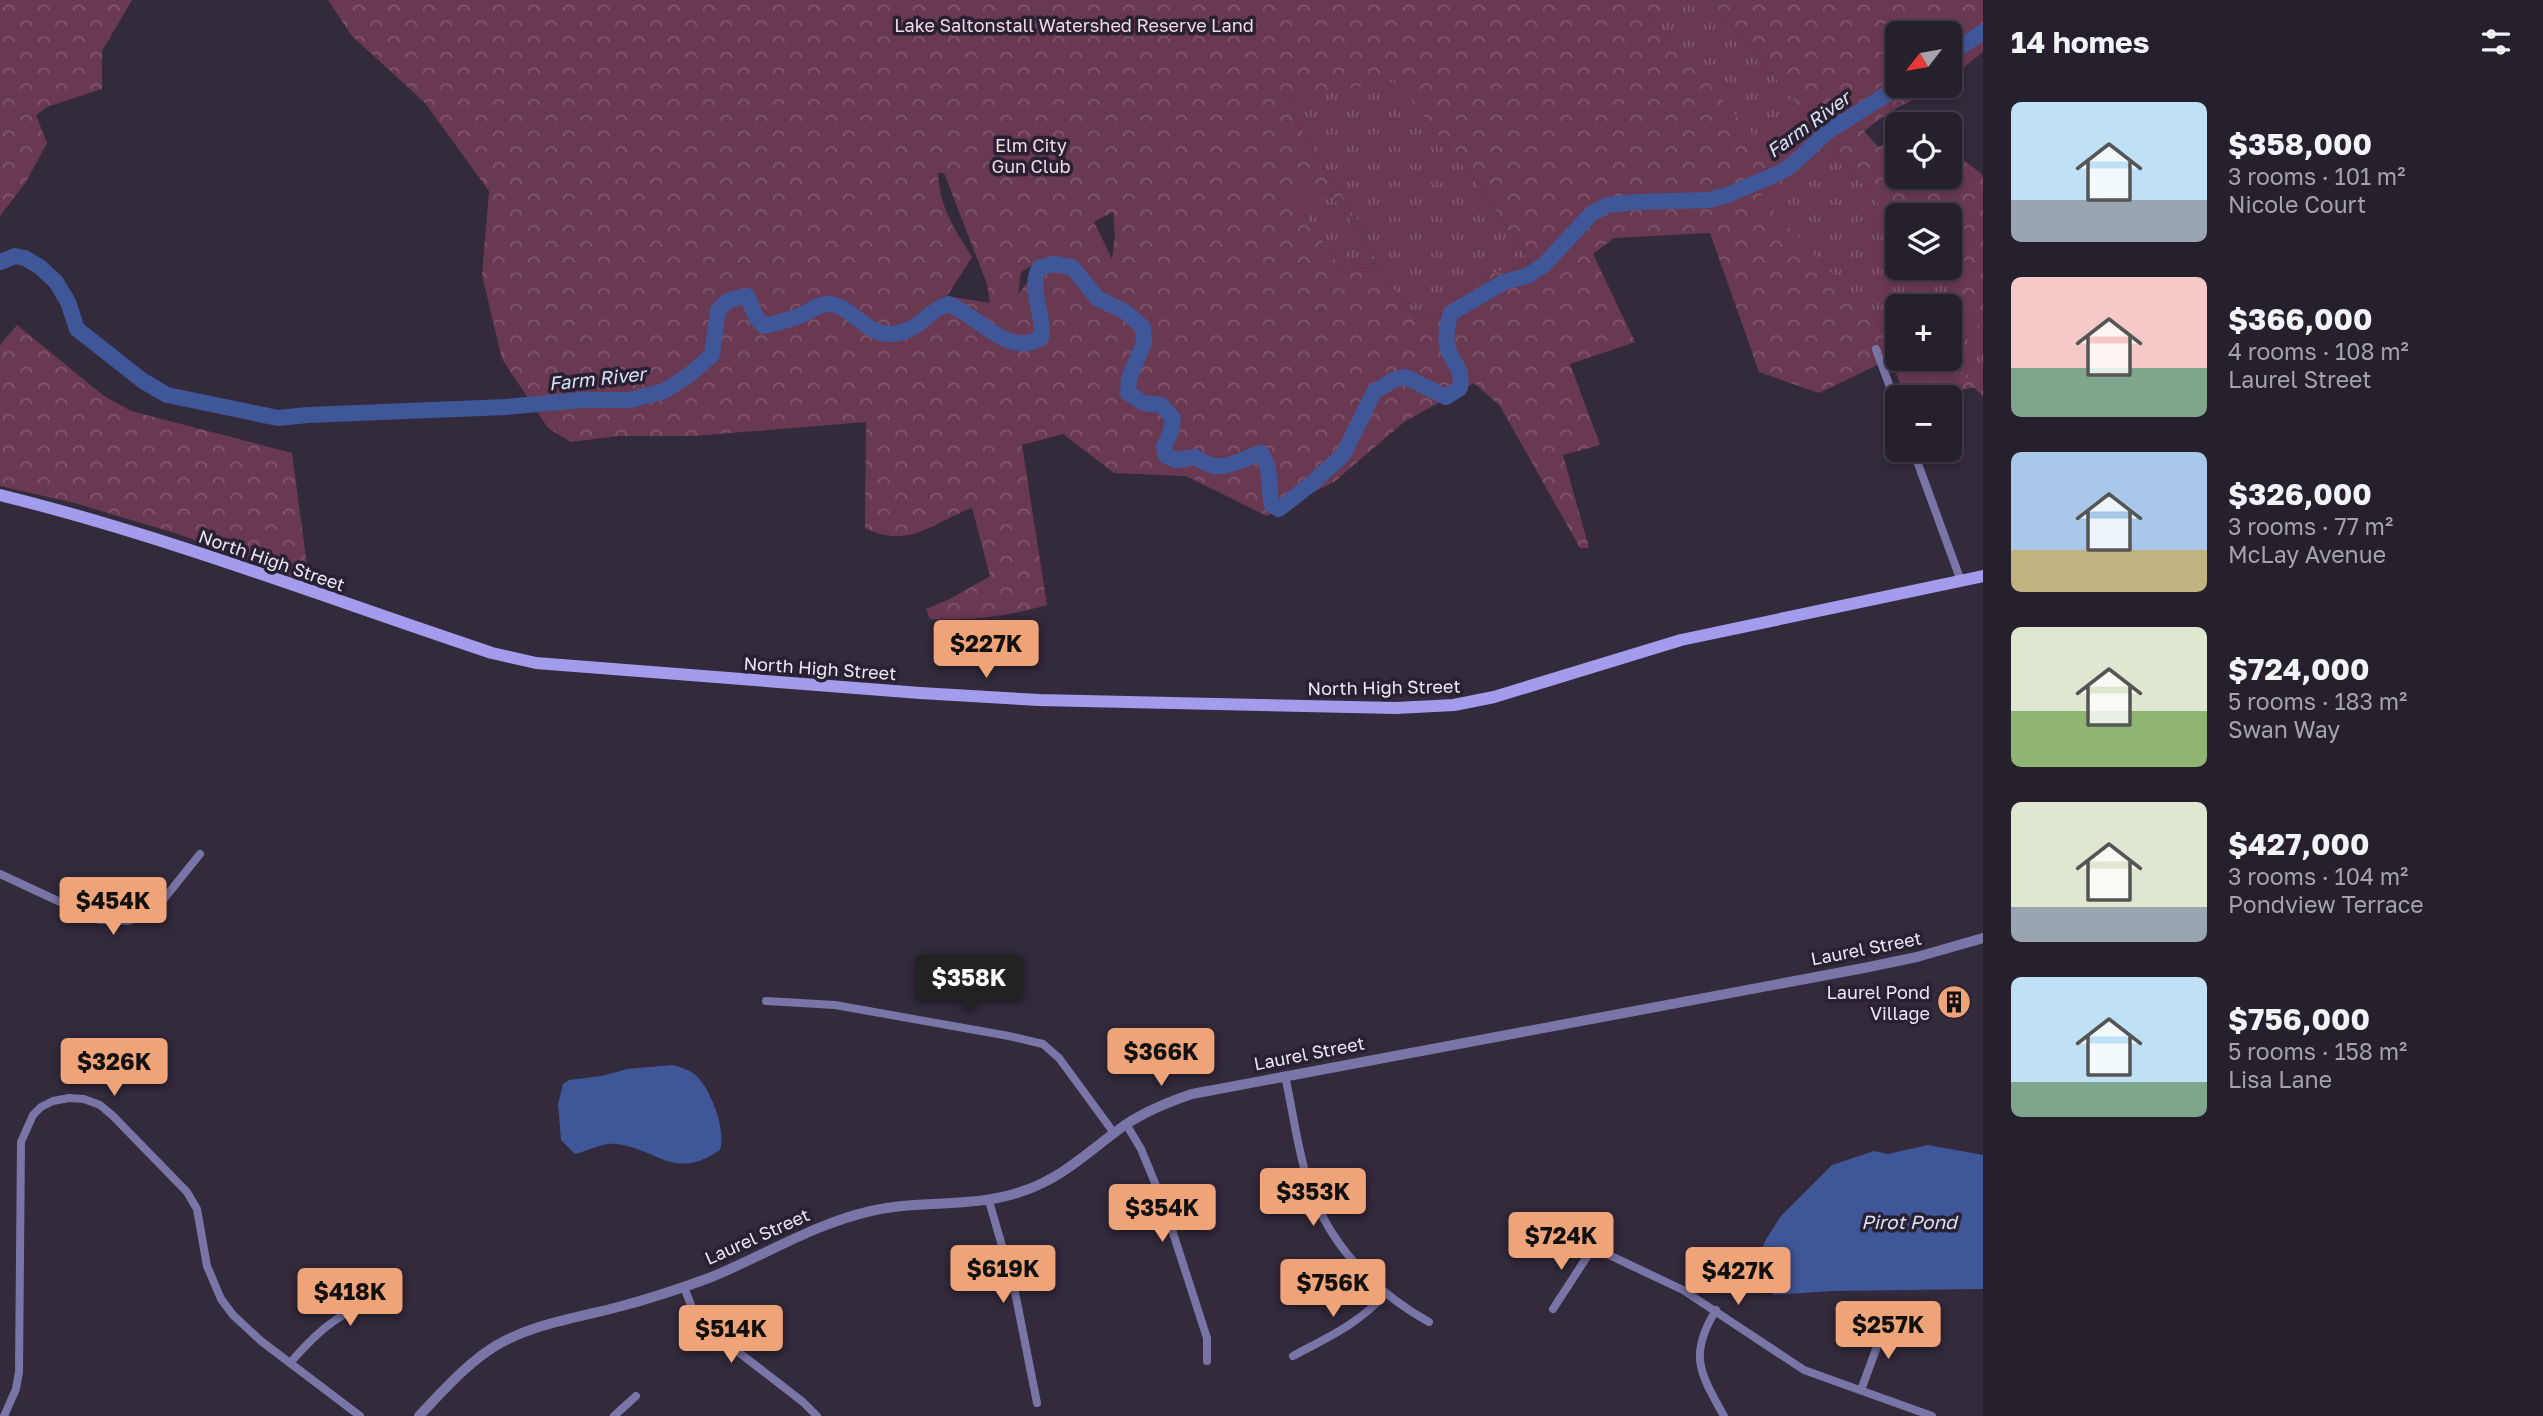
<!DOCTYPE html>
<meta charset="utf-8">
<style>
body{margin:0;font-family:"Golos Text",sans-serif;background:#2e2835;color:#f1f3f6;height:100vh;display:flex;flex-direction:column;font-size:26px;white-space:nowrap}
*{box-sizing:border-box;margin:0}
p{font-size:23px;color:#a4a3aa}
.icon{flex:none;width:38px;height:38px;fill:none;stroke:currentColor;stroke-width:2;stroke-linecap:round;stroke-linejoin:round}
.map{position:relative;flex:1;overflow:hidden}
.details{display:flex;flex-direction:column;background:#26202d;width:560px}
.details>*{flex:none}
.needle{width:46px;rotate:239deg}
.buttons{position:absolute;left:1885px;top:21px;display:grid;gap:14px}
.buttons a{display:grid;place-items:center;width:77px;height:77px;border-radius:10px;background:#26202d;box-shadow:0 4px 10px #0003,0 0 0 2px #423e49;font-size:35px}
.price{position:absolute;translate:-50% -60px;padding:0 16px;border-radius:7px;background:#efa378;color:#111;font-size:23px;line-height:46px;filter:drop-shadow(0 2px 4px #0008)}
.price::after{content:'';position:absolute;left:50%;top:42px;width:21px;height:16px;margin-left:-10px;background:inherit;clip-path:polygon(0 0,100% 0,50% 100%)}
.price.current{background:#222;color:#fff}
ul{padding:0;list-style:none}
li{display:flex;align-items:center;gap:21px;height:175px;padding:0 28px}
li span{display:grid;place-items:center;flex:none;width:196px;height:140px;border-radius:10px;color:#555}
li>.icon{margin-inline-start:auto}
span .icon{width:84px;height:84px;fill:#fffc;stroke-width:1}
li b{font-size:30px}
h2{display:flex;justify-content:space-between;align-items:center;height:84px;padding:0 28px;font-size:30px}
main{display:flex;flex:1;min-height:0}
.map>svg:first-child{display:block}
.grass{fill:url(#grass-tufts)}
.forest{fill:url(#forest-crowns);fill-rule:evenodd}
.water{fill:#3f5698}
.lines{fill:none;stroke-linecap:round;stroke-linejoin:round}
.river{stroke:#3f5698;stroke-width:16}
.minor{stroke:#7975a7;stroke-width:8}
.tertiary{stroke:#7975a7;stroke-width:10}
.secondary{stroke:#a39ced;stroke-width:12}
.labels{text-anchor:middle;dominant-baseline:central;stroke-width:7;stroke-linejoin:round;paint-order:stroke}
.park-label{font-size:18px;fill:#f1dae4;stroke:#292032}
.street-label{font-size:18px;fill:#ede7f3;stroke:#292032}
.poi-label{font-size:18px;fill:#ede7f3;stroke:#292032;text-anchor:end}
.water-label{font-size:19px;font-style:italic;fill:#dae2f6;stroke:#292032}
</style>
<main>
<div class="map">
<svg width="1983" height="1416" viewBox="0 0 1983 1416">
<defs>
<pattern id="grass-tufts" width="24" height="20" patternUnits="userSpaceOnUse" patternTransform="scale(1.75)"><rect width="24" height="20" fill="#693952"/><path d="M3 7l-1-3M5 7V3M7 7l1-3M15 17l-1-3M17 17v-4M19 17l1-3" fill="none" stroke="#7f566b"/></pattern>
<pattern id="forest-crowns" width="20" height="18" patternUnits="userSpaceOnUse" patternTransform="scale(1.75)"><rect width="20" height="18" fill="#693952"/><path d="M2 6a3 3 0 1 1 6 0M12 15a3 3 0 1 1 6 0" fill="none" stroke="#7f566b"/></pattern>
</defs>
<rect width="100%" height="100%" fill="#332a3c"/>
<g class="grass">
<path d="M 1636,0 L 1711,0 L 1897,226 L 1897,268 L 1932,268 L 1983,330 L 1983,396 L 1944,359 L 1950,359 L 1950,306 L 1897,306 L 1897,331 L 1876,321 L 1759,196 L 1791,180 Z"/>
<path d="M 1394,78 L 1477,183 L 1531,264 L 1481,276 L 1437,321 L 1410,312 L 1381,272 L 1358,221 L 1285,103 Z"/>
<path d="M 1283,183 L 1332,195 C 1348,218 1366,239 1374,266 L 1344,273 Z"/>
</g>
<g class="forest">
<path d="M 0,0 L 132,0 L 102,51 L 102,89 L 47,107 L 36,115 L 47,143 L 26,182 L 0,216 Z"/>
<path d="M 328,0 L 1701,0 L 1649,15 L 1792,180 L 1760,196 L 1876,321 L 1897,331 L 1897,359 L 1944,359 L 1976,387 L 1923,397 L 1906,397 L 1890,359 L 1819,393 L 1759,372 L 1710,233 L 1614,238 L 1593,254 L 1635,342 L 1570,364 L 1600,445 L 1563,455 L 1589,548 L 1580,548 L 1500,406 L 1474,383 L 1404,422 L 1334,482 L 1267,516 L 1186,476 L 1114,473 L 1063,434 L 1022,445 L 1047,605 C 1004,617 975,620 930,619 L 926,609 L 950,599 L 990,576 L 972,508 C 933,522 909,550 865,528 L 866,422 L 695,436 L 617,436 L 571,442 L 548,428 L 502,359 L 482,275 L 489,191 L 425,103 L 352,36 ZM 1394,79 L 1477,183 L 1531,264 L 1481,276 L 1437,321 L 1410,312 L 1381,272 L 1358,221 L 1285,103 ZM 938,173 L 944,173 L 987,284 L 990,303 L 947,296 L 972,257 C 955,230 939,206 938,173 ZM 1284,184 L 1332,195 C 1348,218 1366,239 1374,266 L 1344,273 ZM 1113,212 L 1115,235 L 1112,259 L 1094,222 ZM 1035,264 L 1028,281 L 1018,295 L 1021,272 Z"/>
<path d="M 1711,0 L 1983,0 L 1983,52 L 1950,78 L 1950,33 L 1897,33 L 1897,86 L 1940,86 L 1891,111 L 1864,131 L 1878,147 L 1897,140 L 1897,177 L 1950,177 L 1950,150 L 1983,175 L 1983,330 L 1932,268 L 1950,268 L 1950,215 L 1897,215 L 1897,226 Z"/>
<path d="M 17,325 L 104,396 L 131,411 L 292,453 L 308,573 L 302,580 L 175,533 L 74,503 L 0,486 L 0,345 Z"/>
</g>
<g class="water">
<path d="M 673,1065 C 679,1067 687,1069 693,1073 C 710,1085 727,1131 720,1150 C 674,1181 662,1151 617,1144 C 603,1142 588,1151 575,1154 L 561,1140 L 558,1104 L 563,1084 L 569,1080 L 602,1076 L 627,1069 Z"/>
<path d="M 1928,1145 L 1983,1155 L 1983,1289 L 1832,1291 L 1775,1295 L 1749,1281 L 1756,1269 L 1765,1241 L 1781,1216 L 1832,1165 L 1874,1151 L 1888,1154 Z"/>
</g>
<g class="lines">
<g class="river">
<path d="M 1950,54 L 1983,32"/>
<path d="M 0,262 L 15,256 L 25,258 L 40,267 L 56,282 L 68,302 L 77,329 L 143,381 L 167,395 L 278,418 L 308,415 L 506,407 L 582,400 L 630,400 L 664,391 L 689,375 L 712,355 L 718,310 L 729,300 L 747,296 L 757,319 L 764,326 C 777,323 789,320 801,315 C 811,311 819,303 830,304 C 851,306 867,336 892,334 C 921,331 926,311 948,304 C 978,315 1007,358 1041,338 C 1045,312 1028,292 1039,268 L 1053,264 L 1072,267 L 1098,299 L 1124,311 L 1143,327 L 1144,343 L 1129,378 L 1128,393 L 1143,403 L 1161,405 L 1173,418 L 1171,431 L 1164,447 L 1166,456 L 1176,460 L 1195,457 C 1222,476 1234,461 1261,453 C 1273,470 1267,485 1272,505 L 1279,509 L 1311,484 L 1343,455 L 1374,392 L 1395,379 L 1406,377 L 1446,397 L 1460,388 C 1463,369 1456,368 1449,352 C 1444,339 1447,325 1451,313 L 1504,282 L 1527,276 L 1545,264 L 1591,214 L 1607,205 L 1636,202 L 1709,200 L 1727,195 L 1779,173 L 1792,165 L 1827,132 L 1900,86"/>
</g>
<g class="minor">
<path d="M 1876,349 L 1897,406"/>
<path d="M 1913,450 L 1961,581"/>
<path d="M 0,874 L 99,920 L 128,921 L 144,916 L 159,905 L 200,854"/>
<path d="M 766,1001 L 835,1005 L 1009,1036 L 1043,1044 L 1059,1058 L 1114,1133"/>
<path d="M 1285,1076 C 1293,1111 1297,1147 1308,1182 C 1328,1243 1373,1291 1429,1322"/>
<path d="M 1126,1124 L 1141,1149 L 1164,1205 L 1207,1338 L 1207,1361"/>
<path d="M 989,1201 L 1014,1287 L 1037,1403"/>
<path d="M 1533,1219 L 1683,1290 L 1804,1370 L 1932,1416"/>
<path d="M 684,1287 L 694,1313 L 706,1327 L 803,1402 L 817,1416"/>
<path d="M 1553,1309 L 1592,1249"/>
<path d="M 1716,1310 C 1688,1355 1700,1373 1724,1416"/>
<path d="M 1293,1356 C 1326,1338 1359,1324 1385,1294"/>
<path d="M 290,1363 C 303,1348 318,1332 334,1321 C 357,1305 373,1302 392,1280"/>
<path d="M 1861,1390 L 1886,1322"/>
<path d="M 4,1416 L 16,1389 L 19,1372 L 21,1142 L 33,1115 L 41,1107 L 53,1101 L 69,1098 L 84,1099 L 100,1105 L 113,1116 L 187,1192 L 197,1209 L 207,1266 L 221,1299 L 233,1315 L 261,1341 L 360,1416"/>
<path d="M 614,1416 L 636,1396"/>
</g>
<path class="tertiary" d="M 419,1416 C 443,1391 467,1363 497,1345 C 536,1323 576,1318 618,1307 C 649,1299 679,1289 709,1278 C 764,1256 813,1224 871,1211 C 922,1199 972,1209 1023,1191 C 1063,1178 1091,1149 1125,1125 C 1146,1111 1168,1102 1192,1094 L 1864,968 L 1917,957 L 1983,938"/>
<path class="secondary" d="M 0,495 C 167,536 329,599 492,653 L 536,663 L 920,693 L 1039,700 L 1396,708 L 1454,705 L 1494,697 L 1681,640 L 1983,576"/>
</g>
<defs>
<g id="building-disc" transform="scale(1.75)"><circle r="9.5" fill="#efa378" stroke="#292032"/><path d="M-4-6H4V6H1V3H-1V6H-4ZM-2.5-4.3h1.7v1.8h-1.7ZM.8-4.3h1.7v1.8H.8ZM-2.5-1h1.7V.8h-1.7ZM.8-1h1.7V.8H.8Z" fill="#111"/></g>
</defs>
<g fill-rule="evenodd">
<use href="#building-disc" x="1954" y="1002"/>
</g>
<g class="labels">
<g class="park-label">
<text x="1074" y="25">Lake Saltonstall Watershed Reserve Land</text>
<text x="1031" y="145">Elm City<tspan x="1031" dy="21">Gun Club</tspan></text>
</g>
<g class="street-label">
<text transform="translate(272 560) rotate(19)">North High Street</text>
<text transform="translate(820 668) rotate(4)">North High Street</text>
<text transform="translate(1384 687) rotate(-1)">North High Street</text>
<text transform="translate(1866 948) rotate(-11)">Laurel Street</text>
<text transform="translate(1309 1053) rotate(-11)">Laurel Street</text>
<text transform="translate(757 1236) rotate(-24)">Laurel Street</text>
</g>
<g class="poi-label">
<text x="1930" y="992">Laurel Pond<tspan x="1930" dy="21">Village</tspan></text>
</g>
<g class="water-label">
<text transform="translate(1808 124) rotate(-36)">Farm River</text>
<text transform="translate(597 378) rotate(-6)">Farm River</text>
<text x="1909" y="1221">Pirot Pond</text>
</g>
</g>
</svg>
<div class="buttons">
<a><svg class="needle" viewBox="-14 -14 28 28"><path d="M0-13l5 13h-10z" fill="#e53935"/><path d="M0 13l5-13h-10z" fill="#a4a3aa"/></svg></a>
<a><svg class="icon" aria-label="locate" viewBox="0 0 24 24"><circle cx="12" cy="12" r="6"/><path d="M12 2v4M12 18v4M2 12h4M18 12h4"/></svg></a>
<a><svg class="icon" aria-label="layers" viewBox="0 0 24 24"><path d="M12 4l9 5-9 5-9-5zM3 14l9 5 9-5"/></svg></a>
<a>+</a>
<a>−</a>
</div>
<b class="price" style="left:986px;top:680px">$227K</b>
<b class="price" style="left:113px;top:937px">$454K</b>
<b class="price current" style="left:969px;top:1014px">$358K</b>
<b class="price" style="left:1161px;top:1088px">$366K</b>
<b class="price" style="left:114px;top:1098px">$326K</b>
<b class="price" style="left:1313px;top:1228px">$353K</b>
<b class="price" style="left:1162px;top:1244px">$354K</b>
<b class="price" style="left:1561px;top:1272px">$724K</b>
<b class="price" style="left:1003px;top:1305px">$619K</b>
<b class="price" style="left:1738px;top:1307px">$427K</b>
<b class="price" style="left:1333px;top:1319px">$756K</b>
<b class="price" style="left:350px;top:1328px">$418K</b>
<b class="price" style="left:1888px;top:1361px">$257K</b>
<b class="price" style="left:731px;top:1365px">$514K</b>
</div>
<section class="details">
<h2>14 homes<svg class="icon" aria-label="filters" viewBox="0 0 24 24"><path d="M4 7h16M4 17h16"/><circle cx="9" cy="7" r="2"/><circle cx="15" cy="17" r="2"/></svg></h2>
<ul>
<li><span style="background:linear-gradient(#bfe0f5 70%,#9aa5b1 0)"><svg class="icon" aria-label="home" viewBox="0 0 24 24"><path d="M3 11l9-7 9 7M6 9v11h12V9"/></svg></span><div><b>$358,000</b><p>3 rooms · 101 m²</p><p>Nicole Court</p></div></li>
<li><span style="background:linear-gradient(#f6c9c9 65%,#7fa58c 0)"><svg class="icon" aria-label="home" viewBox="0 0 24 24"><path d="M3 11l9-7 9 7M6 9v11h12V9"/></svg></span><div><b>$366,000</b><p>4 rooms · 108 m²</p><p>Laurel Street</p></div></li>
<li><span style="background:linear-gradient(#a9c7e8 70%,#c2b280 0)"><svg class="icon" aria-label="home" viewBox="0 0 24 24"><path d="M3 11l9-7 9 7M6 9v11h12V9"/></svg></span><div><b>$326,000</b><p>3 rooms · 77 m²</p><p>McLay Avenue</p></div></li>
<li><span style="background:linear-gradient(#dfe7d0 60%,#8fb573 0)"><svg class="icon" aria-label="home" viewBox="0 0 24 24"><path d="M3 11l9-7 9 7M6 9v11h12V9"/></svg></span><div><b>$724,000</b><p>5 rooms · 183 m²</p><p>Swan Way</p></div></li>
<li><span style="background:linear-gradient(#dfe7d0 75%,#9aa5b1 0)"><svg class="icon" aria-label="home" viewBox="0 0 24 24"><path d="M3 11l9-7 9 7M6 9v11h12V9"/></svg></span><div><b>$427,000</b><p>3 rooms · 104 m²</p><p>Pondview Terrace</p></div></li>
<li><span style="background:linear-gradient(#bfe0f5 75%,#7fa58c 0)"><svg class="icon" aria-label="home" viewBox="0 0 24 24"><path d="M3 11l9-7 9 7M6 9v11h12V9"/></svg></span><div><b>$756,000</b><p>5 rooms · 158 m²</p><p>Lisa Lane</p></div></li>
</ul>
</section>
</main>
